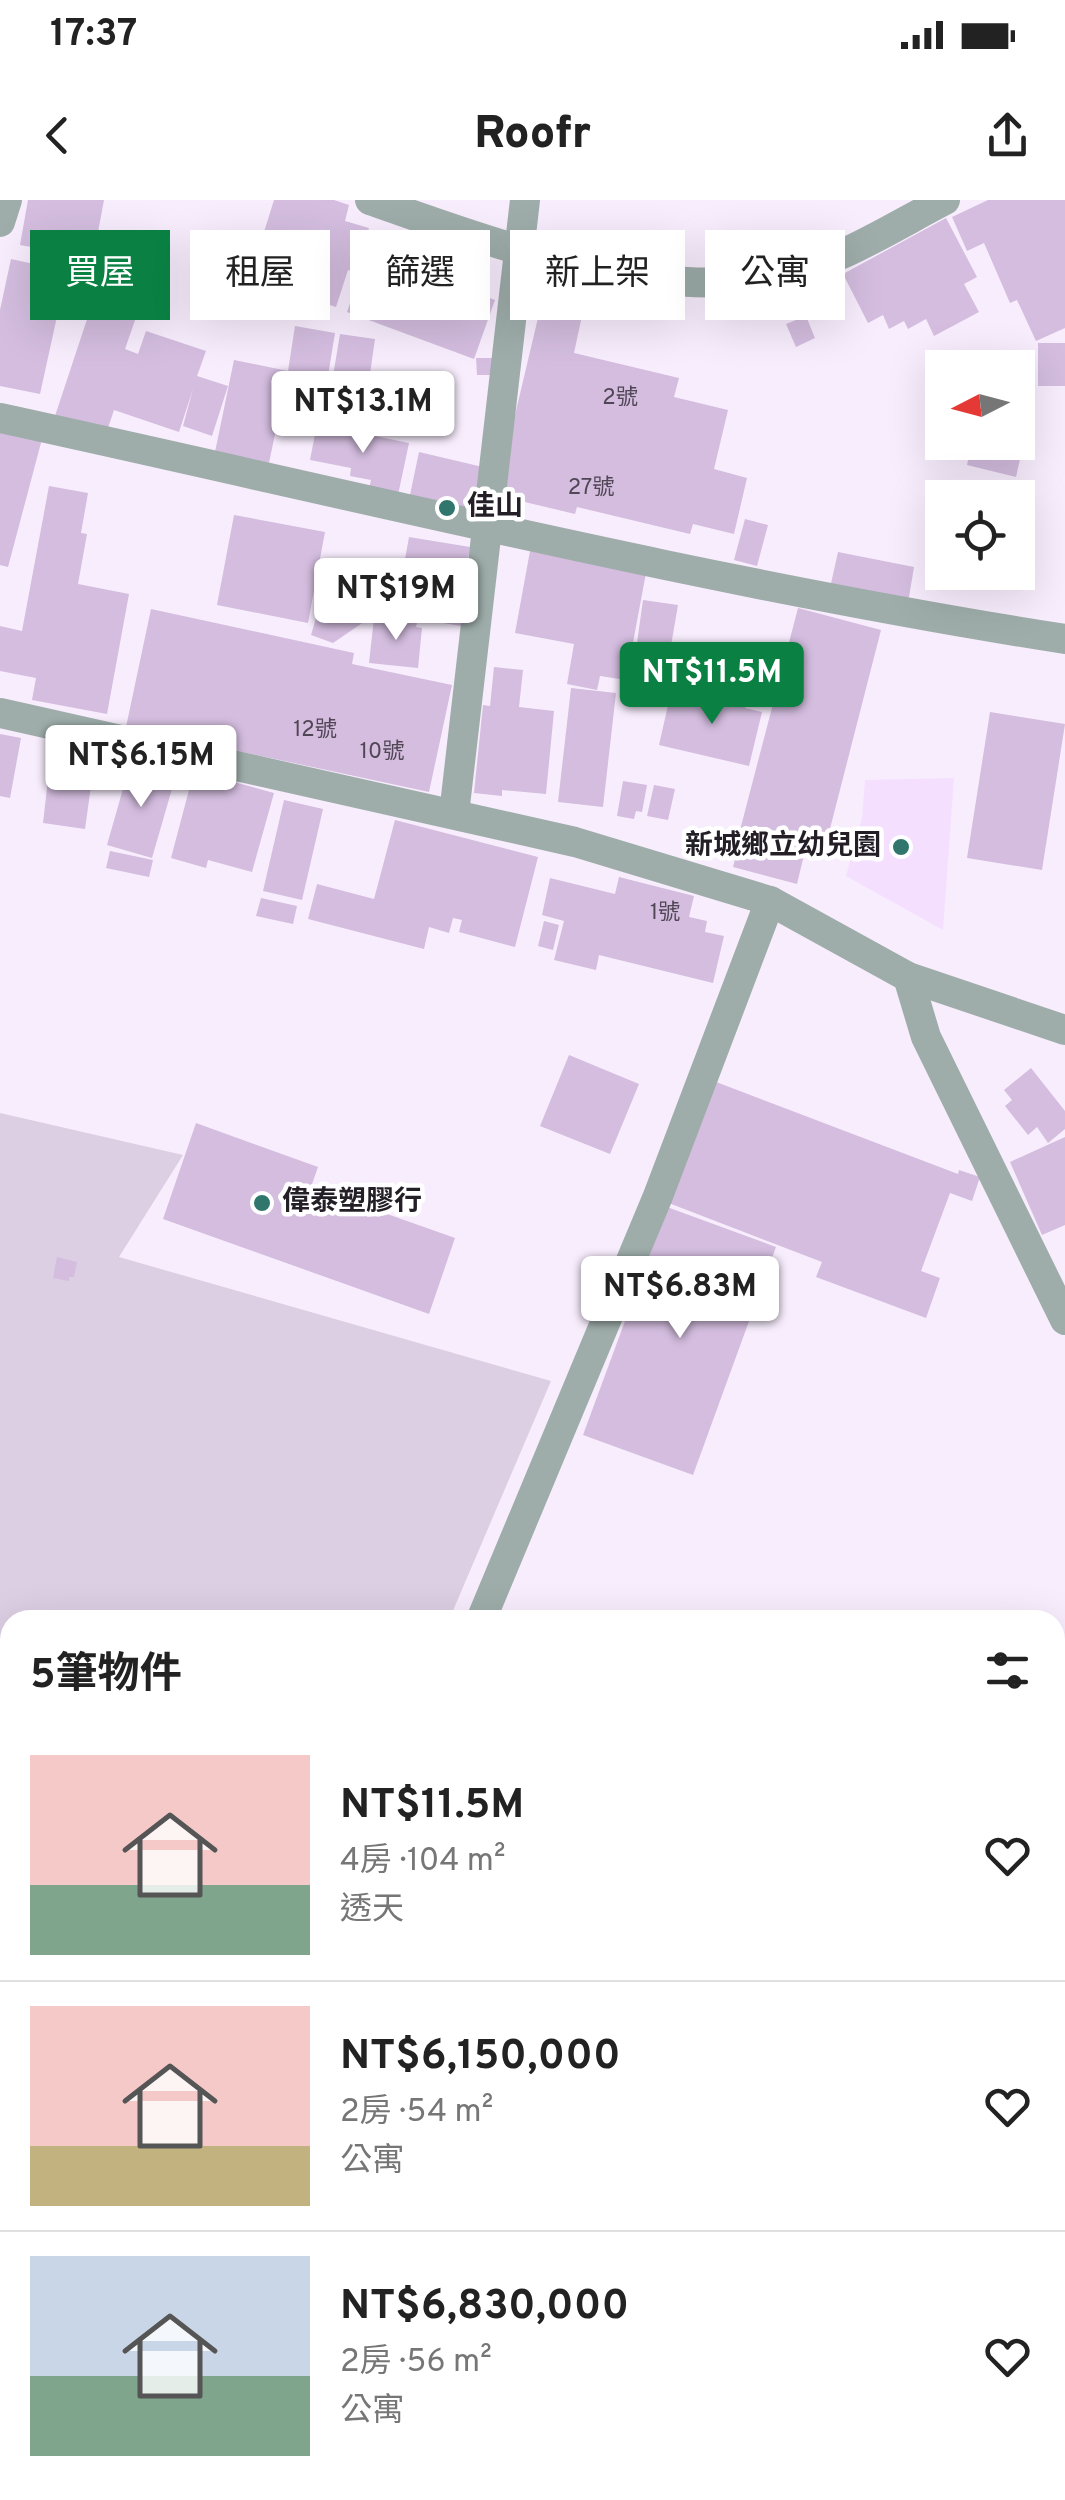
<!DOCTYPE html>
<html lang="zh-TW">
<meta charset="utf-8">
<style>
body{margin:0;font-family:Overpass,"Noto Sans TC",sans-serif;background:#f6f6f6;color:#222;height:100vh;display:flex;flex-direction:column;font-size:38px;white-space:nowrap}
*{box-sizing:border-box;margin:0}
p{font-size:32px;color:#767676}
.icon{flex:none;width:55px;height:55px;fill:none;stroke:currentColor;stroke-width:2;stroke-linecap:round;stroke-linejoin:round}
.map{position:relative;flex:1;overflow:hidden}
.side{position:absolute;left:0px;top:1410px;width:1065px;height:890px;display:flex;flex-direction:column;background:#fff;border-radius:30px 30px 0 0;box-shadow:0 10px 40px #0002}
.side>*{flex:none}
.top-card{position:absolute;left:30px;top:30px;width:1005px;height:90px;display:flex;gap:20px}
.needle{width:65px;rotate:264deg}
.buttons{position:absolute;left:925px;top:150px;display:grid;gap:20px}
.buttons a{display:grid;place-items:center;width:110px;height:110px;border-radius:0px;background:#fff;box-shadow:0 10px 40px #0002;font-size:50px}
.price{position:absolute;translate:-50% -85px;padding:0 22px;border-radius:10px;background:#fff;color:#222;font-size:32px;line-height:65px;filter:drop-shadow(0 2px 5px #0008)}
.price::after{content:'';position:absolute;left:50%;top:60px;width:30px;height:22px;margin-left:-15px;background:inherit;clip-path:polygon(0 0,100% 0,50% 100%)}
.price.selected{background:#0b8043;color:#fff}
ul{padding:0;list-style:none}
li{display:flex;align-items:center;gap:30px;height:250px;padding:0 30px}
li+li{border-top:2px solid #e0e0e0}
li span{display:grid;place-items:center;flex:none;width:280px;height:200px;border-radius:0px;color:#555}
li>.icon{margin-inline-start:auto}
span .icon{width:120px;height:120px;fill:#fffc;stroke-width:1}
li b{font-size:42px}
h2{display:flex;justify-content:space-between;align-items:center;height:120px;padding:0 30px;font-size:42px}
.tag{padding:0 35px;border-radius:0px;background:#fff;box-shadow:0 10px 40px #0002;font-size:35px;line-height:90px}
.tag.selected{background:#0b8043;color:#fff}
.status{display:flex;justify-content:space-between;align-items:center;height:70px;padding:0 50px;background:#fff;direction:ltr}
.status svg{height:28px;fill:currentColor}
header{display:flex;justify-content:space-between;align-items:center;height:130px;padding:0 30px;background:#fff;font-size:45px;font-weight:800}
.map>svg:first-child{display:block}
.built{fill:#f5dfff}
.green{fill:#dccee3}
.building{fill:#d4bddf}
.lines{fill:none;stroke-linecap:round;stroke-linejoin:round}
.minor{stroke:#9eadaa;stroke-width:30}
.poi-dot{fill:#30766c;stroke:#fff;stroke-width:4}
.labels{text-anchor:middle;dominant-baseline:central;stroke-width:9;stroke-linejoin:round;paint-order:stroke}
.number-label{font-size:22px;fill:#504655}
.poi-label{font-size:28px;font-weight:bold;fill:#241e27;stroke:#fff;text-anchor:start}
</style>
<div class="status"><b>17:37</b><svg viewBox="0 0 49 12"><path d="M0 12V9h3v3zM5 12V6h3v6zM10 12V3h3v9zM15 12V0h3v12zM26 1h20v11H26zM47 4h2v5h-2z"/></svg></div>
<header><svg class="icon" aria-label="back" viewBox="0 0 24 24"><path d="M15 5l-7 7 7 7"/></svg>Roofr<svg class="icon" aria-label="share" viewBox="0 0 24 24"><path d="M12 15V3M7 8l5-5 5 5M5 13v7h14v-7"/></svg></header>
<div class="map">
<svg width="1065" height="2300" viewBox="0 0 1065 2300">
<rect width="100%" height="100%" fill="#f8edfd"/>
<path class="built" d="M 954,578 L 943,730 L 846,676 L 862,618 L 865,580 Z"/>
<path class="green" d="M 0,913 L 183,955 L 119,1057 L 551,1181 L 449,1420 L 10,1420 L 10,1555 L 0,1550 Z"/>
<g class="building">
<path d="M 28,0 L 104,0 L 93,59 L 20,45 Z"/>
<path d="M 274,0 L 334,0 L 349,5 L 345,21 L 369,28 L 356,73 L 348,70 L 336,107 L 242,78 L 256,33 L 263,35 Z"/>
<path d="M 988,0 L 1065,0 L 1065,128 L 1036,141 L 1017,100 L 1010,103 L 984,43 L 967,51 L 952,17 Z"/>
<path d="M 946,18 L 977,77 L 964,84 L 979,112 L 934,136 L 926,119 L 908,129 L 904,121 L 889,129 L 883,115 L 868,123 L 843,74 Z"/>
<path d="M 221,32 L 247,36 L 242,74 L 216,70 Z"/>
<path d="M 388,51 L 475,83 L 472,91 L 495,100 L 474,159 L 347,112 L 367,55 L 384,61 Z"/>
<path d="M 11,59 L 67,71 L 40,194 L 0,186 L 0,110 Z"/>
<path d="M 104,68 L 148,83 L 125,149 L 138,154 L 146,131 L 206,151 L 197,176 L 228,186 L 212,236 L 183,226 L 193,189 L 179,232 L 114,210 L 106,234 L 55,216 Z"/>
<path d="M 542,101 L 583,111 L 574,153 L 679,178 L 674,197 L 728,210 L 714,269 L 747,278 L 734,334 L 693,324 L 690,334 L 577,307 L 575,314 L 496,295 Z"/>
<path d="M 806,116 L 815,138 L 796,147 L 786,124 Z"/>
<path d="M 295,126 L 335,133 L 327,182 L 287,176 L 269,263 L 215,252 L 234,160 L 288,171 Z"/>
<path d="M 340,134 L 375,139 L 369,181 L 333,176 Z"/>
<rect x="1038" y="143" width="27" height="43"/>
<path d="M 476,158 L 495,158 L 496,175 L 477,175 Z"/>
<path d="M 377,184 L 404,189 L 396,228 L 369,221 Z"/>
<path d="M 317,224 L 409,243 L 398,295 L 369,289 L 371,280 L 350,276 L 351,268 L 310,260 Z"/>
<path d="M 0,228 L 42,239 L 8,367 L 0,365 Z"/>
<path d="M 1018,240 L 1024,242 L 1016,277 L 967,265 L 972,242 Z"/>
<path d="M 419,252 L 487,268 L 478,311 L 410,295 Z"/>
<path d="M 49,286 L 88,293 L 81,333 L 87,334 L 78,384 L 129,394 L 107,514 L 32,500 L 36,478 L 0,471 L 0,426 L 22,431 Z"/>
<path d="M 234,315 L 325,332 L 308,423 L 217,405 Z"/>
<path d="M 745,319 L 768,325 L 757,366 L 734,360 Z"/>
<path d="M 409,337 L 470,347 L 465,377 L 475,378 L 467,427 L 395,415 Z"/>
<path d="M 530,351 L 646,373 L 626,480 L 600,476 L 597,490 L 567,484 L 574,444 L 515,433 Z"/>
<path d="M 838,352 L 914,367 L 908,403 L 830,388 Z"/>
<path d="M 329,374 L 367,383 L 371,417 L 333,443 L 311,435 Z"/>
<path d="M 643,400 L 678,405 L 668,463 L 635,457 Z"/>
<path d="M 798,408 L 881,430 L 823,656 L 739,634 Z"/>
<path d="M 151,409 L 354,453 L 352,464 L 452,485 L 429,592 L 126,527 Z"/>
<path d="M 374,418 L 417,423 L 416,427 L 422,428 L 418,468 L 369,463 Z"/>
<path d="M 634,460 L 668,465 L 663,498 L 630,492 Z"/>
<path d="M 494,467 L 523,470 L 519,507 L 554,511 L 546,594 L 502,590 L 502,596 L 474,593 L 483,505 L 490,506 Z"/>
<path d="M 571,488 L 616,493 L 603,607 L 558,602 Z"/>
<path d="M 711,491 L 747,500 L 745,508 L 762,512 L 749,566 L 659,545 L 671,492 L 710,501 Z"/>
<path d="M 990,512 L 1065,524 L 1042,670 L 967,658 Z"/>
<path d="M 0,534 L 21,538 L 10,598 L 0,596 Z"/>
<path d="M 52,544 L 96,550 L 85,629 L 43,623 Z"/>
<path d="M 131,561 L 176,575 L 152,658 L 107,645 Z"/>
<path d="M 194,571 L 274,593 L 252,672 L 208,660 L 206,668 L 171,658 Z"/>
<path d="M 623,581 L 647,585 L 642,612 L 636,611 L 634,619 L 617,616 Z"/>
<path d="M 654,585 L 675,589 L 668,620 L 647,616 Z"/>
<path d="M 284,600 L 323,609 L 302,700 L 263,691 Z"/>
<path d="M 395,620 L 538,657 L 515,747 L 459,732 L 462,720 L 453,718 L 449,733 L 429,727 L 424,749 L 308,719 L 317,684 L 374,699 Z"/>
<path d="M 741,637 L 804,655 L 797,684 L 733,667 Z"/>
<path d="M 110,651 L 153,660 L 149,677 L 106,668 Z"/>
<path d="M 619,677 L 694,696 L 689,717 L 707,721 L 705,732 L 724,736 L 713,783 L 599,755 L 596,770 L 554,760 L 564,721 L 542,715 L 550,678 L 615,694 Z"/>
<path d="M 261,698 L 297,706 L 293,724 L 256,716 Z"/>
<path d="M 544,721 L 559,725 L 553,750 L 538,746 Z"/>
<path d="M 569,855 L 639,884 L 610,954 L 540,926 Z"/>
<path d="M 1031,868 L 1065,911 L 1065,929 L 1048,943 L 1037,927 L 1028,935 L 1005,906 L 1012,900 L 1004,890 Z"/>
<path d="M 711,880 L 958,974 L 959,970 L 980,977 L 972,1001 L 950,993 L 921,1071 L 940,1078 L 926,1118 L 816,1077 L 822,1062 L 666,1002 Z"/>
<path d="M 196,923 L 318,967 L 311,987 L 455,1038 L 429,1114 L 163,1019 Z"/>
<path d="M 1065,937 L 1065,1025 L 1042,1035 L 1010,962 Z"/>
<path d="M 667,1007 L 776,1047 L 693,1275 L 583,1235 Z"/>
<path d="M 57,1057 L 77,1062 L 74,1077 L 69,1077 L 69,1081 L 53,1078 Z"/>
<path d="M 0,1753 L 10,1756 L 10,1873 L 0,1870 Z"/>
<path d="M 0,1905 L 10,1909 L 10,2051 L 0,2047 Z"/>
<path d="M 0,2059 L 10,2063 L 10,2264 L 0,2261 Z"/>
<path d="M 0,2266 L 10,2270 L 10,2290 L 93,2290 L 89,2300 L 0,2300 Z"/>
</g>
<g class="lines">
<g class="minor">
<path d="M 370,0 C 490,42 651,103 778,76 C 836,64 893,27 945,0"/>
<path d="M 0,22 L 7,0"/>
<path d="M 0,218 C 354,295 707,383 1065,439"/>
<path d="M 0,513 L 575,642 L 770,701 L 908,777 L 1065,830"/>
<path d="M 454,614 L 525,0"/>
<path d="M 908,777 L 926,837 L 1065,1120"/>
<path d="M 481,1420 L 658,996 L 770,701"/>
<path d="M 0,1593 L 10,1597"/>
<path d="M 0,1887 L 10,1890"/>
<path d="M 137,2300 L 141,2290"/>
</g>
</g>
<g class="poi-dot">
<circle cx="447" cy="308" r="10"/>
<circle cx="901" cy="647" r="10"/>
<circle cx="262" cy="1003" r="10"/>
</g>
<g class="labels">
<g class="number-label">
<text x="620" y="198">2號</text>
<text x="591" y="288">27號</text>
<text x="315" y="530">12號</text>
<text x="382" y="552">10號</text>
<text x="665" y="713">1號</text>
</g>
<g class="poi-label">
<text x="467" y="308">佳山</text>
<text x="881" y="647" text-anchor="end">新城鄉立幼兒園</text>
<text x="282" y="1003">偉泰塑膠行</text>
</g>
</g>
</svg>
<div class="buttons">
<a><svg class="needle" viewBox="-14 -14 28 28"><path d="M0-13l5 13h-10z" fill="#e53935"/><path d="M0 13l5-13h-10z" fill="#767676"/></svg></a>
<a><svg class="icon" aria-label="locate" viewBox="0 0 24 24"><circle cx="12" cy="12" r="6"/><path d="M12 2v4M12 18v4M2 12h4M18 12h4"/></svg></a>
</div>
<b class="price" style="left:363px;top:256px">NT$13.1M</b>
<b class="price" style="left:396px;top:443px">NT$19M</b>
<b class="price selected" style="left:712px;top:527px">NT$11.5M</b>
<b class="price" style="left:141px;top:610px">NT$6.15M</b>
<b class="price" style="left:680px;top:1141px">NT$6.83M</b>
<div class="top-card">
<a class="tag selected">買屋</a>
<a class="tag">租屋</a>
<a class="tag">篩選</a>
<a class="tag">新上架</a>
<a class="tag">公寓</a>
</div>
<section class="side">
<h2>5筆物件<svg class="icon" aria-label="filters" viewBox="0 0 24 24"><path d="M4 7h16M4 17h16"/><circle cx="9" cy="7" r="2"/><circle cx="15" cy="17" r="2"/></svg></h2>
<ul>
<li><span style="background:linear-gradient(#f6c9c9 65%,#7fa58c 0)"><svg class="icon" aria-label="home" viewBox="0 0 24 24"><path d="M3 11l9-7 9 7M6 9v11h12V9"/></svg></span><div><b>NT$11.5M</b><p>4房 · 104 m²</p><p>透天</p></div><svg class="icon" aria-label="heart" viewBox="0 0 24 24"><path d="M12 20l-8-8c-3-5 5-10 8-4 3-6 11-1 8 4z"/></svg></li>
<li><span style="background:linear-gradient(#f6c9c9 70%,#c2b280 0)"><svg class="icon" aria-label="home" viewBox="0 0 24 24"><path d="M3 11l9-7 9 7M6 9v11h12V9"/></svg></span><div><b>NT$6,150,000</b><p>2房 · 54 m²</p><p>公寓</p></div><svg class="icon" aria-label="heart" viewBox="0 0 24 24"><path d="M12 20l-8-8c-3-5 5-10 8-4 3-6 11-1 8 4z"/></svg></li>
<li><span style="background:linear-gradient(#c9d6e8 60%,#7fa58c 0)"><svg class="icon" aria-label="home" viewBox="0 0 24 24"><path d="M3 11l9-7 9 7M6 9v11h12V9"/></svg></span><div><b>NT$6,830,000</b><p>2房 · 56 m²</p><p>公寓</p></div><svg class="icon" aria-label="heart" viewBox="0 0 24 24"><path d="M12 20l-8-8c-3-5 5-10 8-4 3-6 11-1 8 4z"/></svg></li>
</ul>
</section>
</div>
